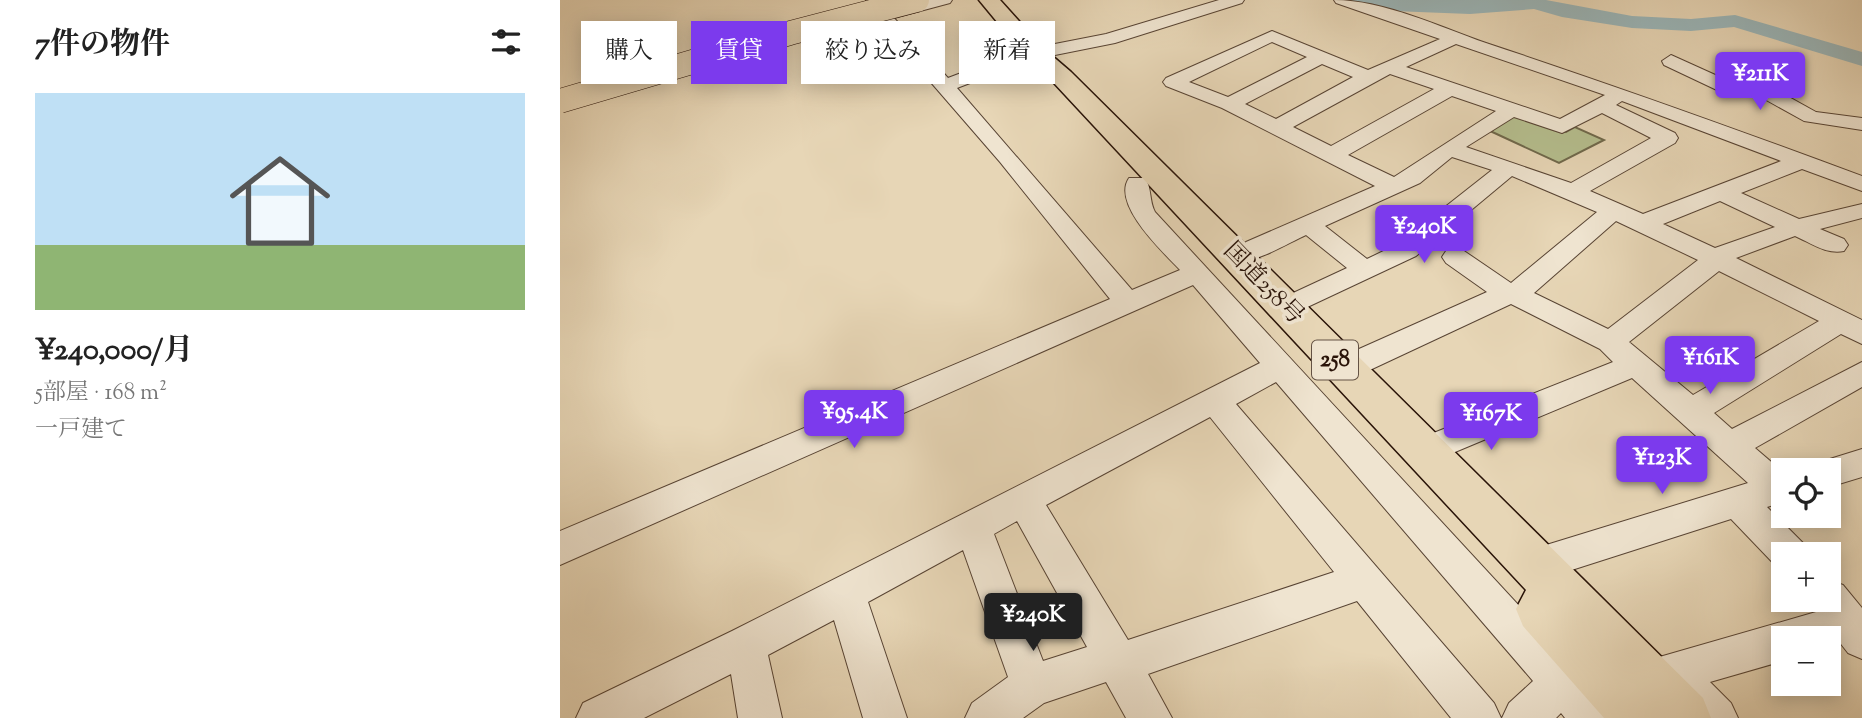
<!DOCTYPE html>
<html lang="ja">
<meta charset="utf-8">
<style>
body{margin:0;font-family:"Sorts Mill Goudy","Noto Serif JP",serif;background:#f2f2f2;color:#222;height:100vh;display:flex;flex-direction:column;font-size:26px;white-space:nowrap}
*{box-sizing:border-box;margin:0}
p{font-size:23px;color:#767676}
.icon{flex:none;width:38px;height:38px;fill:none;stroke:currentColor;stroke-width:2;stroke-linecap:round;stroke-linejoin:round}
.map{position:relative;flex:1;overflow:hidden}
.drawer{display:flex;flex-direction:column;background:#fff;width:560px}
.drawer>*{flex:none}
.banner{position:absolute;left:21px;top:21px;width:665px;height:63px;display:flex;gap:14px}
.fabs{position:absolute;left:1211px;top:458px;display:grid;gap:14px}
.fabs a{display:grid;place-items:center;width:70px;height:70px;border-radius:0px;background:#fff;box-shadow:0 4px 18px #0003;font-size:35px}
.price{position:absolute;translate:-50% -60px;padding:0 16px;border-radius:7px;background:#7c3aed;color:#fff;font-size:23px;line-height:46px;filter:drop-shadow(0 2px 4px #0008)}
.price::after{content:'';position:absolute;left:50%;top:42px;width:21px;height:16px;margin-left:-10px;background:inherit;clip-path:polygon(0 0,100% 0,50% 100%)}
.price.current{background:#222;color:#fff}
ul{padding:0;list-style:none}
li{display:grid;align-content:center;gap:14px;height:371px;padding:0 35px}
li span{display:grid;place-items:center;height:217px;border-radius:0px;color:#555}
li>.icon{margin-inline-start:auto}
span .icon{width:126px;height:126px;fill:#fffc;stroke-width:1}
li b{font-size:30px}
h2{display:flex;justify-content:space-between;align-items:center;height:84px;padding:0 35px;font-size:30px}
.pill{padding:0 24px;border-radius:0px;background:#fff;box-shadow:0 4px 18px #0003;font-size:24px;line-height:63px}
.pill.current{background:#7c3aed;color:#fff}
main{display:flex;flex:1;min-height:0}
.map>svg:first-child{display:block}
.green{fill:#b5be8e;stroke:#6f684b;stroke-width:2}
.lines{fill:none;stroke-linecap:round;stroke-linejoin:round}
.river{fill:#9bb6b9;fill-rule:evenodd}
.minor-casing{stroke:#584434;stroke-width:2}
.highway-casing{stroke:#291308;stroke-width:3}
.minor{fill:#efe4d0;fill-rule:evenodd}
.highway{fill:#e7d6b6;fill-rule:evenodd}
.highway-bridge-casing{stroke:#291308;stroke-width:25;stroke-linecap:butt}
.highway-bridge{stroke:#e7d6b6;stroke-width:24}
.labels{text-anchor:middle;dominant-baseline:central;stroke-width:7;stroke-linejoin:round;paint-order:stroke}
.shield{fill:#efe4d0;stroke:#645244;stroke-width:2}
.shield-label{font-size:23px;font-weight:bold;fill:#291308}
.street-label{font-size:24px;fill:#291308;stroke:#efe4d0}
</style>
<main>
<section class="drawer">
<h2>7件の物件<svg class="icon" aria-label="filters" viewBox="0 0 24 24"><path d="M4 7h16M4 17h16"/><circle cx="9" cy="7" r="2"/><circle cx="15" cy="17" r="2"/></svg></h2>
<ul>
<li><span style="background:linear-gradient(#bfe0f5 70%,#8fb573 0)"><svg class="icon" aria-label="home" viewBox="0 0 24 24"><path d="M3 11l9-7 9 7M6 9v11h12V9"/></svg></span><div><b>¥240,000/月</b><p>5部屋 · 168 m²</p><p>一戸建て</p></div></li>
</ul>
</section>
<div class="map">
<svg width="1302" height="718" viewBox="0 0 1302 718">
<rect width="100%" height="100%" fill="#e7d6b6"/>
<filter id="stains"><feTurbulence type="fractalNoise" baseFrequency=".00286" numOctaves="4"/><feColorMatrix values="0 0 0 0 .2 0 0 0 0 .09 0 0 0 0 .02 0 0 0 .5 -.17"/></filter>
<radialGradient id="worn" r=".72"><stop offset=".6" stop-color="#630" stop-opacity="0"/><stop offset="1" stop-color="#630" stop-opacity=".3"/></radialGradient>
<path class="green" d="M 960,116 L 1006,132 L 1015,127 L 1044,140 L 999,163 L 928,130 L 948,117 Z"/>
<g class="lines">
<path class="river" d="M 785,0 L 986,0 L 1072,16 L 1131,19 L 1175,15 L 1302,52 L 1302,66 L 1174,27 L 1131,31 L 1072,28 L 1002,17 L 974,9 L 910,14 L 807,10 L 788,4 Z"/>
<g class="minor-casing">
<g id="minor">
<path d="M 306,0 L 322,0 L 327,9 L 365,0 L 392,0 L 390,3 L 334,18 L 388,78 L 459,51 L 546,34 L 659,0 L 684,0 L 682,3 L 555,43 L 470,60 L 397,88 L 572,290 L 620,270 C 603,252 551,204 569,178 L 585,178 C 592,188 589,201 595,212 L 1049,703 L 1056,718 L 1005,718 L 1001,713 L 996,718 L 942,718 L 949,703 L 973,681 L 716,382 L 676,404 L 934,703 L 941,718 L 891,718 L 797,601 L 588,674 L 612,718 L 566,718 L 546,682 L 484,703 L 463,718 L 405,718 L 412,703 L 448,677 L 403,550 L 308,602 L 347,718 L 303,718 L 274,620 L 208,655 L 222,718 L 178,718 L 171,674 L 84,718 L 16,718 L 23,703 L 172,631 L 700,363 L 633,285 L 0,565 L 0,531 L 550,299 L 440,162 L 316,19 ZM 650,417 L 774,572 L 568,640 L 486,505 ZM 457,521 L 527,647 L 483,661 L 434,534 Z"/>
<path d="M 774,0 C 823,0 880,27 926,43 C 1053,85 1178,130 1302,176 L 1302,191 L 1242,169 L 1181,193 L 1239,219 L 1302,204 L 1302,218 L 1260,229 L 1284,239 L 1288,245 L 1284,251 C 1267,255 1251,243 1235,236 L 1176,258 L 1302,320 L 1302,344 L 1281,334 L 1154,413 L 1172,429 L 1302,362 L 1302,387 L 1195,448 L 1223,472 L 1223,502 L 1207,507 L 1243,543 L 1248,555 L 1223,555 L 1223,569 L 1217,567 L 1171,519 L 996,575 L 983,570 L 977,558 L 983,546 L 1188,483 L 1072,378 L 895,452 L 883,456 L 871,452 L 867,443 L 871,434 L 1053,362 L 1040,349 L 951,304 L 812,369 L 801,372 L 790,369 L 786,361 L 790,353 L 927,292 L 886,263 L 882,257 L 886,251 L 895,249 L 904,251 L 951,283 L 1037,212 L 952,176 L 856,256 L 741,310 L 731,308 L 727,301 L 731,294 L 787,268 L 746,235 C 728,243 695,264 678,260 L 674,254 L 686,242 L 815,186 L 662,108 L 606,86 L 603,82 L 606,78 L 712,31 L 808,70 L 880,39 L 776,3 ZM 712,42 L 747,57 L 668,97 L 629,82 ZM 896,44 L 1045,95 L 1000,119 L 846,67 ZM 762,64 L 793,77 L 716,119 L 685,104 ZM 830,74 L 874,89 L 771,146 L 733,127 ZM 892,96 L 936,111 L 834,177 L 788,155 ZM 1062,101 L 1221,161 L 1083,214 L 1030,191 L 1115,143 L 1118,138 L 1115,133 L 1056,105 ZM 1042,113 L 1091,138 L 1011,183 L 906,147 L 954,117 L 1002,133 ZM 892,157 L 932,170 L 838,244 L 807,259 L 765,226 L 860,183 ZM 1160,201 L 1215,227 L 1155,248 L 1103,224 ZM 1056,221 L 1138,260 L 1048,329 L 974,293 ZM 1159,271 L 1259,321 L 1133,395 L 1069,342 Z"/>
<path d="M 1111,55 L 1173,83 L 1193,79 L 1200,81 L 1256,112 L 1302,118 L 1302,130 L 1244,121 L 1190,91 L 1173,95 L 1159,91 L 1104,65 L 1102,61 Z"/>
<path d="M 1302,449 L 1302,477 L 1269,487 L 1269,471 L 1253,471 L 1257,463 Z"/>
<path d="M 1269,580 L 1283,585 L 1302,608 L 1302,659 L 1288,653 L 1281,644 L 1269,648 L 1269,639 L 1223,639 L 1223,661 L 1150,682 L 1171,703 L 1178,718 L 1125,718 L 1104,697 L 1101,690 L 1096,688 L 1090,673 L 1096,658 L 1256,612 L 1251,600 L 1269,600 Z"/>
</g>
</g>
<g class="highway-casing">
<path id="highway" d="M 419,0 L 440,0 L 483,48 L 511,72 L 1143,698 L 1151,718 L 1044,718 L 963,626 L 956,609 L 966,590 L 493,82 L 467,58 Z"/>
</g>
<use href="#minor" class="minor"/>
<use href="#highway" class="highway"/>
<g class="highway-bridge-casing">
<path id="highway-bridge" d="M 0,101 L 230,33 L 357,0"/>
</g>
<use href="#highway-bridge" class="highway-bridge"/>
</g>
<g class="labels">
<rect class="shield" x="752" y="340.5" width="46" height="39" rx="5"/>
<g class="shield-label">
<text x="775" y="360">258</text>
</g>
<g class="street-label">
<text transform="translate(703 284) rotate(46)">国道258号</text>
</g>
</g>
<rect width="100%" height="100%" filter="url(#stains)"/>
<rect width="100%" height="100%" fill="url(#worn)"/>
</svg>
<div class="fabs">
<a><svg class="icon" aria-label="locate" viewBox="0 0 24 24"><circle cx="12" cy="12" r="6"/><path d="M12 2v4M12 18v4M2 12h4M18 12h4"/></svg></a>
<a>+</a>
<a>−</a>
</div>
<b class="price" style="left:1200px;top:112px">¥211K</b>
<b class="price" style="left:864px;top:265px">¥240K</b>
<b class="price" style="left:1150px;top:396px">¥161K</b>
<b class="price" style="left:294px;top:450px">¥95.4K</b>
<b class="price" style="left:931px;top:452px">¥167K</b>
<b class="price" style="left:1102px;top:496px">¥123K</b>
<b class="price current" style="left:473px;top:653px">¥240K</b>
<div class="banner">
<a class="pill">購入</a>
<a class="pill current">賃貸</a>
<a class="pill">絞り込み</a>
<a class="pill">新着</a>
</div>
</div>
</main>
